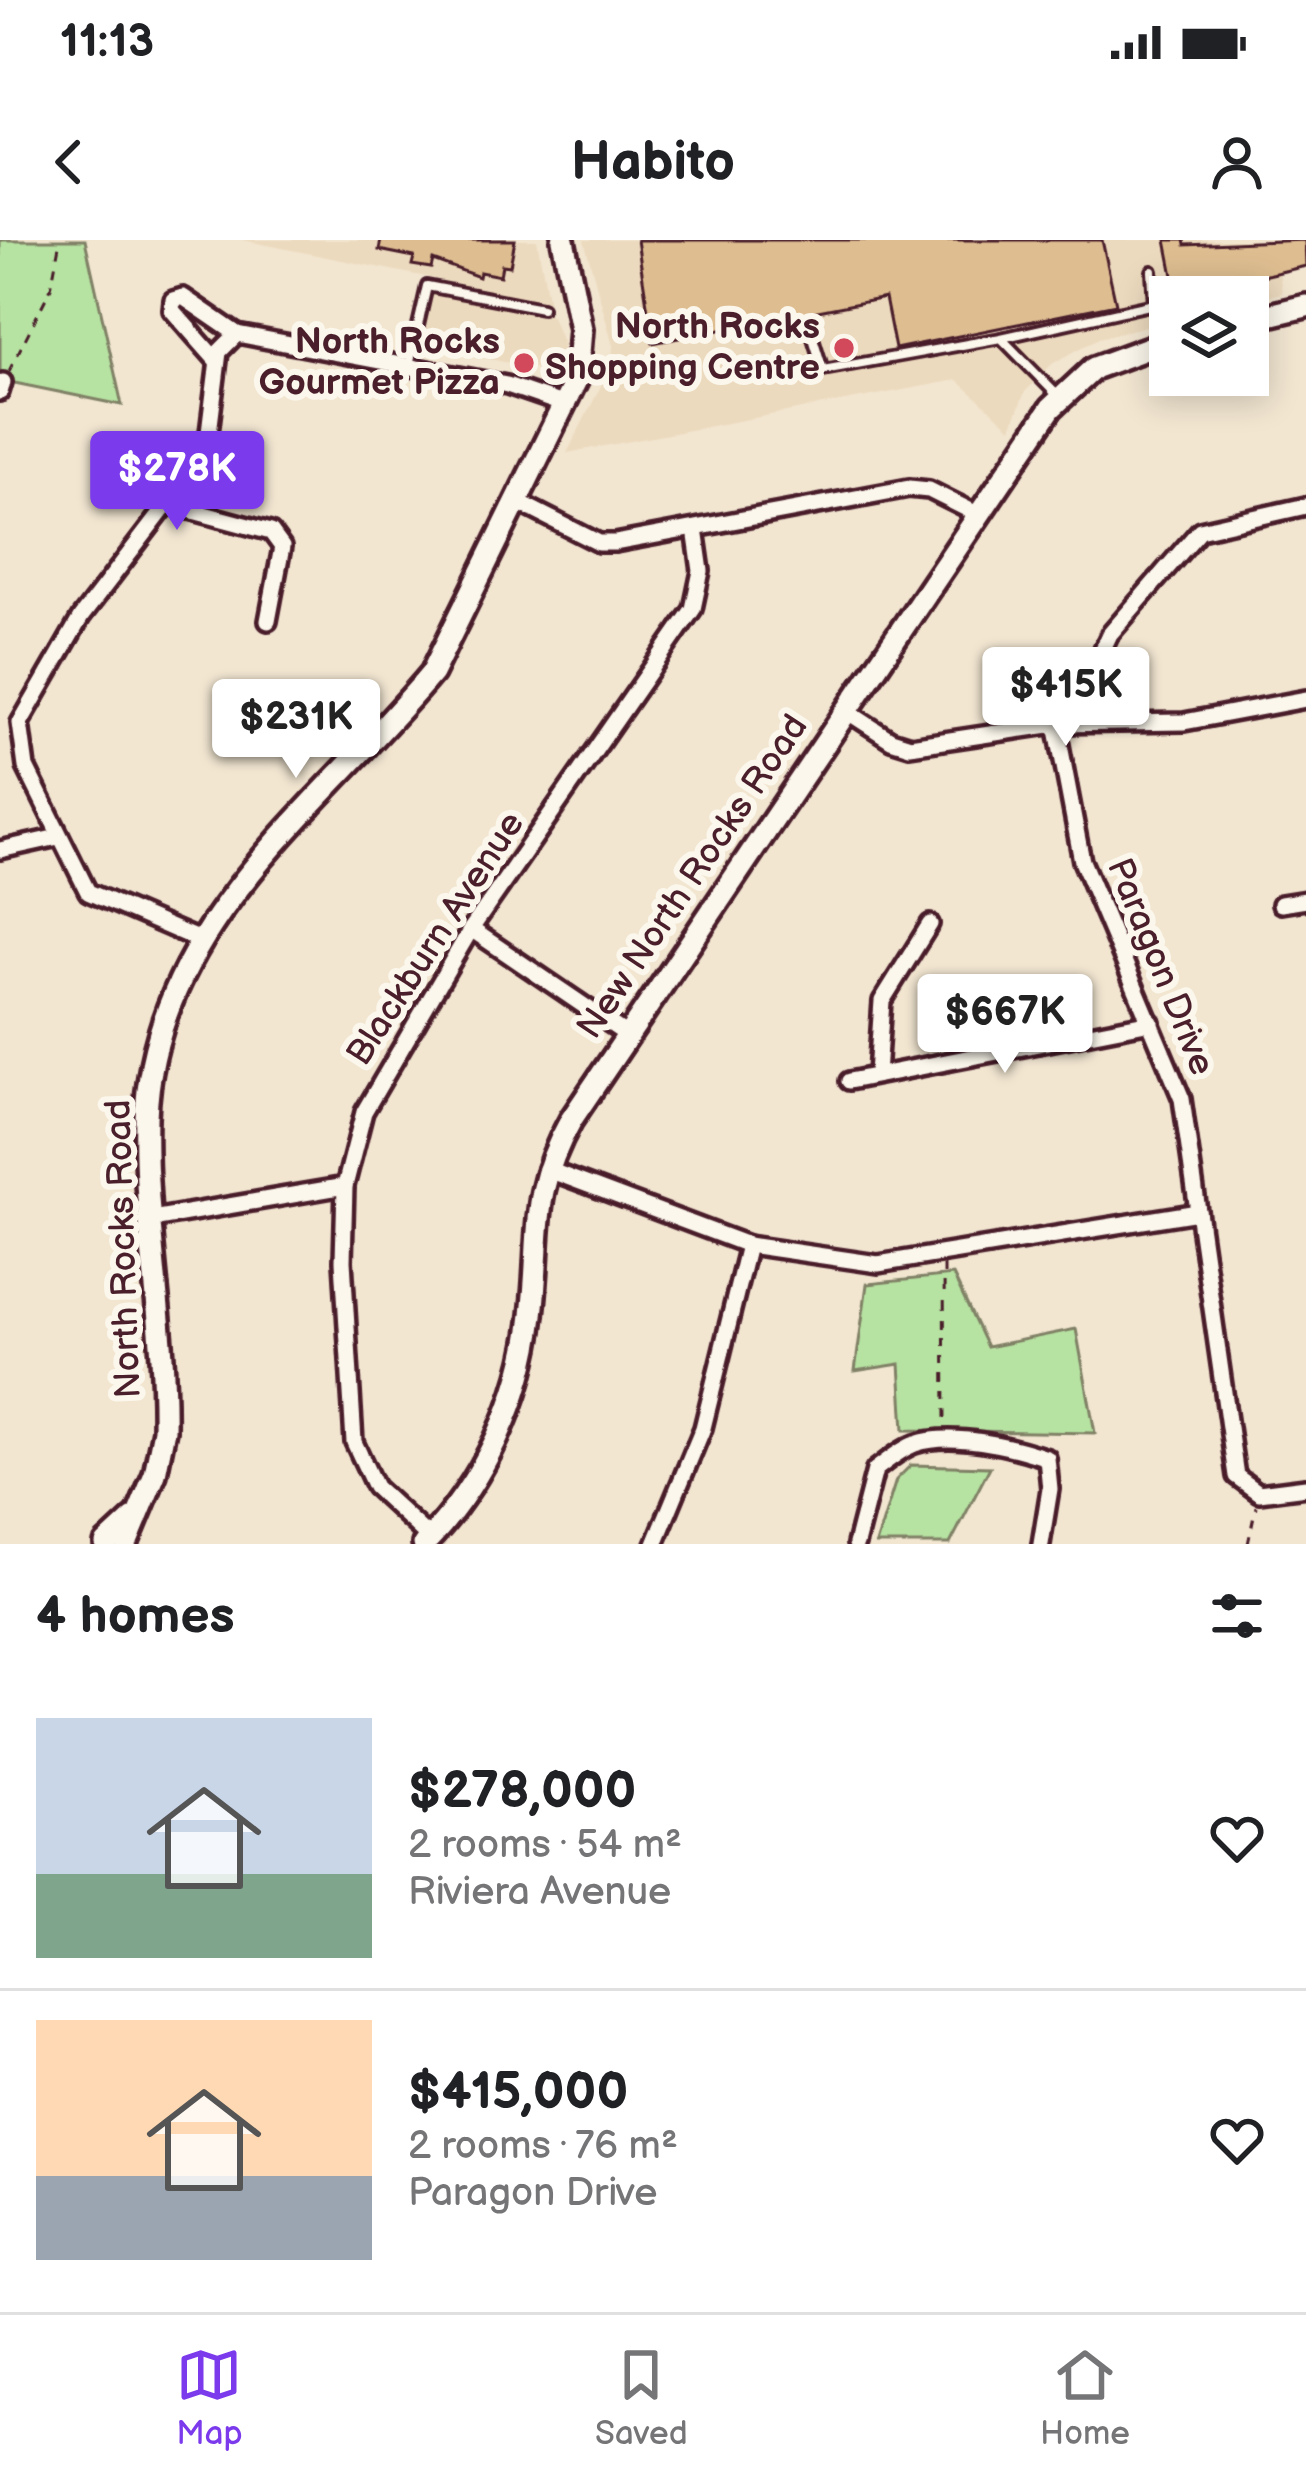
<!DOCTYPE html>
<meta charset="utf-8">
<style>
body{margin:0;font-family:"Balsamiq Sans",sans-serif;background:#f6f6f6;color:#202124;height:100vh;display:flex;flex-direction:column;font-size:45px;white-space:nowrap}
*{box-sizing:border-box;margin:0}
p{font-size:39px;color:#757577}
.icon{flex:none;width:66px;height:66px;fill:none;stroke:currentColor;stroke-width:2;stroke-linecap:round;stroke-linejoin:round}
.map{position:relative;height:1304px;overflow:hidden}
.details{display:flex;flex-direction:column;background:#fff;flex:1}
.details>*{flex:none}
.controls{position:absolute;left:1149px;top:36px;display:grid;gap:24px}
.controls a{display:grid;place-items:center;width:120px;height:120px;border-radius:0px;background:#fff;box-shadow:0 6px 30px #0003;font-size:60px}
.price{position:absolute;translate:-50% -102px;padding:0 27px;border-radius:12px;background:#fff;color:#222;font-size:39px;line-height:78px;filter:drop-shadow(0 3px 6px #0008)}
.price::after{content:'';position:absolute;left:50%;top:72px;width:36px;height:27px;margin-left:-18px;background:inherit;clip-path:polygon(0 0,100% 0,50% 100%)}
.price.selected{background:#7c3aed;color:#fff}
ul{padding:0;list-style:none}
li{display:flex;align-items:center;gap:36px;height:300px;padding:0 36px}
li+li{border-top:3px solid #e0e0e0}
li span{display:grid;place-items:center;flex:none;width:336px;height:240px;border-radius:0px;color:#555}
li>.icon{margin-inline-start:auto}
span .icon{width:144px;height:144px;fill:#fffc;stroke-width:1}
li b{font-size:51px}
h2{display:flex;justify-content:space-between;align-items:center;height:144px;padding:0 36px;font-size:51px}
.status{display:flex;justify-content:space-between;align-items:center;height:84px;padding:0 60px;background:#fff;direction:ltr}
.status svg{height:33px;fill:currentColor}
header{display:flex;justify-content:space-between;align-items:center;height:156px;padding:0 36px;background:#fff;font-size:54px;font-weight:800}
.tab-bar{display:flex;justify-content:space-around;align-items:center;height:168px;border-top:3px solid #e0e0e0;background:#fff;font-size:33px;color:#757577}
.tab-bar a{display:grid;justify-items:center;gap:6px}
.tab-bar .selected{color:#7c3aed}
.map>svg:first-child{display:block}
.built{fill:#ecdabe}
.green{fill:#b6e3a2;stroke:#808166;stroke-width:3}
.building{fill:#debe91;stroke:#4a1f2b;stroke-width:3}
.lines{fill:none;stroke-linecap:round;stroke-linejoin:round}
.lane-casing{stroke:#4a1f2b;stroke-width:16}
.street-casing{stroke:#4a1f2b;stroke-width:24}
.secondary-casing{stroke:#4a1f2b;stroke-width:30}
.path{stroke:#4a1f2b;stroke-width:3;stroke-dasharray:9 9;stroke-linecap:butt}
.lane{stroke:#fbf7ec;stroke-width:8}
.street{stroke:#fbf7ec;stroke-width:15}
.secondary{stroke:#fbf7ec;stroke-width:21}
.poi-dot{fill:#d1495b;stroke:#fbf7ec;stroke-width:4.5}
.labels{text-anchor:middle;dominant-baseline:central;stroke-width:12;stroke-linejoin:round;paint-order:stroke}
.poi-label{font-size:36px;font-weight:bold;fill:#4a1f2b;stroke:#fbf7ec;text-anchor:end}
.street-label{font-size:36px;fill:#4a1f2b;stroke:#fbf7ec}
</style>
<div class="status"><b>11:13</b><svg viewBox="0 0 49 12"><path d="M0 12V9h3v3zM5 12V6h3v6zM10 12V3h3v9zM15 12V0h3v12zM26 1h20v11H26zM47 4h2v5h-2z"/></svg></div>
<header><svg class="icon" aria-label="back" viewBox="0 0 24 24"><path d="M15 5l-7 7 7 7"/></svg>Habito<svg class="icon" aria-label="person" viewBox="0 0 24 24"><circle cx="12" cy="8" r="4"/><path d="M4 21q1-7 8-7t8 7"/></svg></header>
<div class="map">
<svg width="1306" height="1304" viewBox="0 0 1306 1304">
<rect width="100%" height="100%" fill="#f2e6d1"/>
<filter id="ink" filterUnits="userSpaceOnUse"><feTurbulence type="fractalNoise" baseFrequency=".00833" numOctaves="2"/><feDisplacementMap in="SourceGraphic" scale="24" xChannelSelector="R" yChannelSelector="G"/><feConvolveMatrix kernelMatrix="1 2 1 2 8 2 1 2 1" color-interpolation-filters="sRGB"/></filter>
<g filter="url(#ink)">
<g class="built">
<path d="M 242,0 L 537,0 L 549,64 L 421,36 Z"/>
<path d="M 584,0 L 1275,0 L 1282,53 L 1248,61 L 1170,57 L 1170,80 L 1099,98 L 1052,124 L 1025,152 L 1011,188 L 957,140 L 567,213 L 611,126 L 613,106 Z"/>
<path d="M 438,52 L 552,76 L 563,105 L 560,126 L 552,132 L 428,106 L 422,96 L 430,57 Z"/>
</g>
<g class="green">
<path d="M 0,0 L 85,0 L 122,165 L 0,140 Z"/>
<path d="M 953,1035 L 987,1107 L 1076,1089 L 1095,1193 L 904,1190 L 900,1124 L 855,1131 L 867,1044 Z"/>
<path d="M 911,1225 L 990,1227 L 950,1304 L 876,1304 L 896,1240 Z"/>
</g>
<g class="building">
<path d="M 381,0 L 515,0 L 510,26 L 502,25 L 500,36 L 480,32 L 479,37 L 433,20 L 431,28 L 412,25 L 414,17 L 379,10 Z"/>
<path d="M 637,0 L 1102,0 L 1116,64 L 895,109 L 885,58 L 653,103 Z"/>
<path d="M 1166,0 L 1184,0 L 1185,5 L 1305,0 L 1306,26 L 1177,56 Z"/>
</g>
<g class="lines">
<g class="lane-casing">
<g id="lane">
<path d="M 1154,64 L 1170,65"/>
<path d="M 792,81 L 809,85 L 823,130 L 1001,98"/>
<path d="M 409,125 L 427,46 L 542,68"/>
<path d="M 1058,156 L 1001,98 L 1154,64 L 1152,31"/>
</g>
</g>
<g class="street-casing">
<g id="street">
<path d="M 217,121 L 172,70 L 173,60 L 183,57 L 237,94"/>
<path d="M 0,152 L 3,142"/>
<path d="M 518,262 L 599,303 L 615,303 L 909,248 L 929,250 L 977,274"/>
<path d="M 167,264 L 271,292 L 282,307 L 268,381"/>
<path d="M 845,470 L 891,500 L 910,506 L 1056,484 L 1184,482 L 1306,459"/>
<path d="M 1111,481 L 1103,409 L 1110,394 L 1200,290 L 1306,266"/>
<path d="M 1056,484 L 1082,621 L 1182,859 L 1236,1236 L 1259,1253 L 1306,1247"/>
<path d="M 0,610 L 58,597"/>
<path d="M 1281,664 L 1306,660"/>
<path d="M 471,689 L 627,795"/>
<path d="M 197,699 L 88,652 L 26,527 L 20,483 L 81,377 L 188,237 L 208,201 L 219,112 L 237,94 L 507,145 L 565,165"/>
<path d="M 877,834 L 882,761 L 930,684"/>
<path d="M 849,841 L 1151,782"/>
<path d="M 546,929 L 748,1005 L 878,1024 L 1198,972"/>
<path d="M 152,979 L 345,946"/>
<path d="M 430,1298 L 375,1247 L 354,1202 L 343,1021 L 345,946 L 364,872 L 471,689 L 693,369 L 701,331 L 695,289"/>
<path d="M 655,1304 L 703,1188 L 748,1005"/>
<path d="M 856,1304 L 875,1230 C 887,1221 901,1209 915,1204 C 952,1191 1011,1206 1047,1218 L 1050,1249 L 1041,1304"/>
</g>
</g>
<g class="secondary-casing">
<g id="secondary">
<path d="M 1248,80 L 1306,66"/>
<path d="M 106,1304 L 134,1278"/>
<path d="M 126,1304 L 155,1234 L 164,1190 C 166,1086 143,981 146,878 C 152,686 319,569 432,433 L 577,138 L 581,89 L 563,0"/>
<path d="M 424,1304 C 483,1244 523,1158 532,1075 C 542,994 528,957 571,880 L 1051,168 L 1094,128 L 1170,100"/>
</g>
</g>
<g class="path">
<path d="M 9,131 L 51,48 L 60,0"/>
<path d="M 944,1025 L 945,1183"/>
<path d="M 1248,1304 L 1256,1266"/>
</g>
<use href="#lane" class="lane"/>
<use href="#street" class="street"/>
<use href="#secondary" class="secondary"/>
</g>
</g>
<g class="poi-dot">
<circle cx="844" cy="108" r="12"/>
<circle cx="524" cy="123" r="12"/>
</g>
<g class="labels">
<g class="poi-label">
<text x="820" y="87">North Rocks<tspan x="820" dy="41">Shopping Centre</tspan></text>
<text x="500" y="102">North Rocks<tspan x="500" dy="41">Gourmet Pizza</tspan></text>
</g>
<g class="street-label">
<text transform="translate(693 637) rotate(-56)">New North Rocks Road</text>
<text transform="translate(436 699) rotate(-57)">Blackburn Avenue</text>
<text transform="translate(1160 727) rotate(68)">Paragon Drive</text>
<text transform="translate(124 1009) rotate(-92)">North Rocks Road</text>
</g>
</g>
</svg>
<div class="controls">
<a><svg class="icon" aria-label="layers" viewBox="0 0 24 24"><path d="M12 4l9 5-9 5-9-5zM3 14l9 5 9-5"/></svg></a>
</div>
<b class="price selected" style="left:177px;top:293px">$278K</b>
<b class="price" style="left:1066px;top:509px">$415K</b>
<b class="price" style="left:296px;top:541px">$231K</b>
<b class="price" style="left:1005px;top:836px">$667K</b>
</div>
<section class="details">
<h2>4 homes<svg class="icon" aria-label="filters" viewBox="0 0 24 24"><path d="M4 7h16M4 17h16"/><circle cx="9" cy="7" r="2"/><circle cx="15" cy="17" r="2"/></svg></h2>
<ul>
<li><span style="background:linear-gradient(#c9d6e8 65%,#7fa58c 0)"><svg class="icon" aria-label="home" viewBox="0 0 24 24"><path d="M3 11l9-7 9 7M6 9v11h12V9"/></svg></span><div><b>$278,000</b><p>2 rooms · 54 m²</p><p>Riviera Avenue</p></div><svg class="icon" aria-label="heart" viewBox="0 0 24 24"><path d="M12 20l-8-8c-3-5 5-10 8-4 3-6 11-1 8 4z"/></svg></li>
<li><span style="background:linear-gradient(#ffd9b3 65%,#9aa5b1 0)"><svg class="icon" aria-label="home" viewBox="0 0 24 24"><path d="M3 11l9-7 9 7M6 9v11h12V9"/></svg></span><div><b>$415,000</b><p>2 rooms · 76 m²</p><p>Paragon Drive</p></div><svg class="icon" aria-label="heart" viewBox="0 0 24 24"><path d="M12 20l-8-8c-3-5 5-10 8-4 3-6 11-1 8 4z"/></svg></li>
</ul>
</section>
<nav class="tab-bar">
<a class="selected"><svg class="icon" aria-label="map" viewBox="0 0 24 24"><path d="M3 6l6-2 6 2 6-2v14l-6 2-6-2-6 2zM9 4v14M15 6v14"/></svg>Map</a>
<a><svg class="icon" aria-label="saved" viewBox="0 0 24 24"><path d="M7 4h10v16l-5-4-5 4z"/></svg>Saved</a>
<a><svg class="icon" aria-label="home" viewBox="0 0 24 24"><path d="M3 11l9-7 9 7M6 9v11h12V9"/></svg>Home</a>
</nav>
